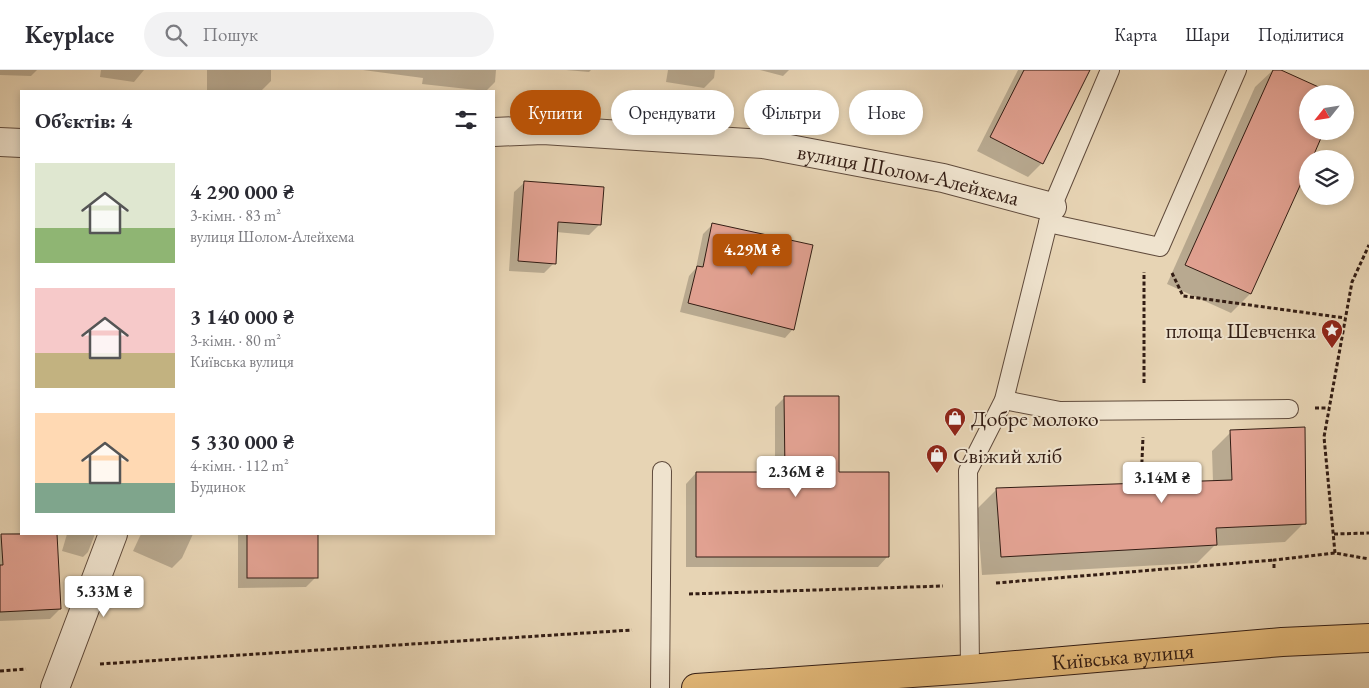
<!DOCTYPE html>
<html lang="uk">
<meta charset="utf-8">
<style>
body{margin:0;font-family:"EB Garamond",serif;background:#f2f2f3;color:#2b2b33;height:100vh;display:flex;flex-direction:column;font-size:19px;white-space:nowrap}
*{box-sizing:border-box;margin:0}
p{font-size:16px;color:#7c7c81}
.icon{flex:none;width:28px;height:28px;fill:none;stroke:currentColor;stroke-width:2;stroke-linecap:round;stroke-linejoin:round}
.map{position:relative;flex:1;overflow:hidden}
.side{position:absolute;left:20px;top:20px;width:475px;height:445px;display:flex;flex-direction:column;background:#fff;border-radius:0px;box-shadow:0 2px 8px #0003}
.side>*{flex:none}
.guide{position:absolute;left:510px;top:20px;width:475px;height:45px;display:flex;gap:10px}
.needle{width:32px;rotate:240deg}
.buttons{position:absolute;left:1299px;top:15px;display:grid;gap:10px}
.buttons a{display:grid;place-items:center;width:55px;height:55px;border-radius:50%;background:#fff;box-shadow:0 2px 8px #0003;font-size:25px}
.price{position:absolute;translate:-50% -42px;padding:0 11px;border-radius:5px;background:#fff;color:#222;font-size:16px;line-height:32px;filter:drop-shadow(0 1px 2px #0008)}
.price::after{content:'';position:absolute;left:50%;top:30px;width:15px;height:11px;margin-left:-8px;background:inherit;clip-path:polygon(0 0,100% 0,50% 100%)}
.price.active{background:#b45309;color:#fff}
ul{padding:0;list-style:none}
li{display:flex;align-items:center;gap:15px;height:125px;padding:0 15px}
li span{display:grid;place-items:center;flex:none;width:140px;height:100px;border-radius:0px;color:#555}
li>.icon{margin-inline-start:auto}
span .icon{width:60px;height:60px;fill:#fffc;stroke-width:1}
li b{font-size:21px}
h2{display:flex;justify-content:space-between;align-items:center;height:60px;padding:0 15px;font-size:21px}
.pill{padding:0 18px;border-radius:22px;background:#fff;box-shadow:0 2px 8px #0003;font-size:18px;line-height:45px}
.pill.active{background:#b45309;color:#fff}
header{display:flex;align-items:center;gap:30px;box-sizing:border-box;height:70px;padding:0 25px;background:#fff;border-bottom:1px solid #e1e1e2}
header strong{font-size:24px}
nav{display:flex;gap:28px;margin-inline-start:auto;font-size:18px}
.search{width:350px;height:45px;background:#f2f2f3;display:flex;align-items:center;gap:12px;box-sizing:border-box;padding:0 18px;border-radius:28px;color:#7c7c81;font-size:19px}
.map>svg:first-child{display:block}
.shadow{fill:#0003}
.building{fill:#e1a191;stroke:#331d14}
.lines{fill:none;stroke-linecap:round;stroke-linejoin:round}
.lane-casing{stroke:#604b3c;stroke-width:20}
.street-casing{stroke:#604b3c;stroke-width:30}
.primary-casing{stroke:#331d14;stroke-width:30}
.path{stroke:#331d14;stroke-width:3;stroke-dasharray:4 2.5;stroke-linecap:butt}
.lane{stroke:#efe3ce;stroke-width:18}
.street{stroke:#efe3ce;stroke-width:28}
.primary{stroke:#e4ba7a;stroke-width:28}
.labels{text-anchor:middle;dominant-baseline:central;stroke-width:4;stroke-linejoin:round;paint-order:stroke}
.street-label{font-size:22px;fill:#331d14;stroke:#efe3ce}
.poi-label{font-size:22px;fill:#331d14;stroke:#efe3ce;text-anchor:start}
</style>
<header>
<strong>Keyplace</strong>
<div class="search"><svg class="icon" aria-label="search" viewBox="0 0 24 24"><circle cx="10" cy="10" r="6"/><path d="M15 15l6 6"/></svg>Пошук</div>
<nav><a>Карта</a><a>Шари</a><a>Поділитися</a></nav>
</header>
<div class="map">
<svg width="1369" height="618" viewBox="0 0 1369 618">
<rect width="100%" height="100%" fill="#e7d4b4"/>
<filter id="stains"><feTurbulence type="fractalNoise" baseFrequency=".004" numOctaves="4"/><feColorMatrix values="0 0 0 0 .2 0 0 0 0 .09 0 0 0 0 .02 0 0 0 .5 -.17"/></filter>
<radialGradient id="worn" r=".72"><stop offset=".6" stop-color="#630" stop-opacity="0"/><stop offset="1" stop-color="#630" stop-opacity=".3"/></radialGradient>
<g class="shadow">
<path d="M 0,0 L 37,0 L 31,6 L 0,5 Z"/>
<path d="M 101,0 L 144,0 L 134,12 L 100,7 Z"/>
<path d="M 207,0 L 271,0 L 271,11 L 261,21 L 207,21 Z"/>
<path d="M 363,0 L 496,0 L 495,12 L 486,21 L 422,14 L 423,8 Z"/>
<path d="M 566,0 L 591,0 L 589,2 Z"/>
<path d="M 668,0 L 715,0 L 714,8 L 704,18 L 666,12 Z"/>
<path d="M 760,0 L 789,0 L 783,6 Z"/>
<path d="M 1018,0 L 1089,0 L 1042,93 L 1028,107 L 977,81 Z"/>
<path d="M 1273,0 L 1278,0 L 1308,24 L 1308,95 L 1250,224 L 1231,243 L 1167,214 L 1255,17 Z"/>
<path d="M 525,112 L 600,154 L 589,165 L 556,162 L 554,193 L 544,203 L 509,201 L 514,122 Z"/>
<path d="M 712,155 L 793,259 L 785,268 L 680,242 L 689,206 L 696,198 L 703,164 Z"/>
<path d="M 785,327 L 838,403 L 888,486 L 878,497 L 686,497 L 686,414 L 696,403 L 775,403 L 775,337 Z"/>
<path d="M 1231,362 L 1304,453 L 1285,472 L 1214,476 L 1197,493 L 982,505 L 977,439 L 996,420 L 1213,412 L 1212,381 Z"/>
<path d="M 21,463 L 56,464 L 60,539 L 50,549 L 0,551 L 0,466 L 2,464 Z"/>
<path d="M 67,464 L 95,464 L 88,482 L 83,487 L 62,481 Z"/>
<path d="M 141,464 L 193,464 L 182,488 L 172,498 L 133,481 Z"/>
<path d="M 238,464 L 303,464 L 316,507 L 306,517 L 238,518 Z"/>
</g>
<g class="building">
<path d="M 1024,0 L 1090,0 L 1043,94 L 990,67 Z"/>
<path d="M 1273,0 L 1281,0 L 1334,24 L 1308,24 L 1308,61 L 1324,61 L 1312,89 L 1308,89 L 1308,98 L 1251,224 L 1185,195 Z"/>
<path d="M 524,111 L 604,117 L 601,155 L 558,152 L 556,194 L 518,191 Z"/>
<path d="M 712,153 L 813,175 L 794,260 L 688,233 L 697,196 L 703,197 Z"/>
<path d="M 784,326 L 839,326 L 839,402 L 889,402 L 889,487 L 696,487 L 696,402 L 785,402 Z"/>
<path d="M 1305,357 L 1306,454 L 1216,458 L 1217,475 L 1001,487 L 996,418 L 1232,410 L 1230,360 Z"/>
<path d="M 1,464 L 57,464 L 61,539 L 0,542 L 0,495 L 3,495 Z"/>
<rect x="247" y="464" width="71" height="44"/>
</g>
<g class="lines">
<g class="lane-casing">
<g id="lane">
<path d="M 1048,153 L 1160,177 L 1237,0"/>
<path d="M 1004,330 L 1060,341 L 1289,339"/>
<path d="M 970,599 L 968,401 L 1004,330 L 1052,137 L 1110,0"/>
<path d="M 660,618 L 662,401"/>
</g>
</g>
<g class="street-casing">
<g id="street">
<path id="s1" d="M 494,62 L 543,60 L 763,74 L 943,108 L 1052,137"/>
<path d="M 0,72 L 21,73"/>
<path d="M 55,618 L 113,464"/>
</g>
</g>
<g class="primary-casing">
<g id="primary">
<path id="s2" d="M 696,618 L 970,599 L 1282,572 L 1369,568"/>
</g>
</g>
<g class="path">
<path d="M 1172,203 L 1183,226 L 1345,248"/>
<path d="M 1144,313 L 1144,202"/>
<path d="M 1315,338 L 1329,338"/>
<path d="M 1141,413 L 1143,367"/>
<path d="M 1334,464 L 1369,463"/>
<path d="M 1335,483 L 1324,367 L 1352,212 L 1369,175"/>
<path d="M 1274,498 L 1274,490 L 1335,483 L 1369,489"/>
<path d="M 996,513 L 1274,490"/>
<path d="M 689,524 L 943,516"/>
<path d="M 100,594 L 632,560"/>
<path d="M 0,601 L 26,599"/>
</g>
<use href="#lane" class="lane"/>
<use href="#street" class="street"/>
<use href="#primary" class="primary"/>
</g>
<defs>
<g id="sight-pin" transform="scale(1.125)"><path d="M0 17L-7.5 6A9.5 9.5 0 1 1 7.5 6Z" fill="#8f2418" stroke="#efe3ce"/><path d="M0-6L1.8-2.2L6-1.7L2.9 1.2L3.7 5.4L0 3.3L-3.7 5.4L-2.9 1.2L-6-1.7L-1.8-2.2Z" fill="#fff"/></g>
<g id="shop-pin" transform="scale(1.125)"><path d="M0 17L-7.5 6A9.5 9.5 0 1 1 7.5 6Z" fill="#8f2418" stroke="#efe3ce"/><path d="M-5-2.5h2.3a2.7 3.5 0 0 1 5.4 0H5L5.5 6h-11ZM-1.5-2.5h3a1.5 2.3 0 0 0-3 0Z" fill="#fff"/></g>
</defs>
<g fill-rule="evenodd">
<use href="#sight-pin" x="1332" y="260"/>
<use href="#shop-pin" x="955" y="348"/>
<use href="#shop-pin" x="937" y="385"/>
</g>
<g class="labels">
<g class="street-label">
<text stroke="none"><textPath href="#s1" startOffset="418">вулиця Шолом-Алейхема</textPath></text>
<text stroke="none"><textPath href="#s2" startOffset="428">Київська вулиця</textPath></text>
</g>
<g class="poi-label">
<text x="1316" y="260" text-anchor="end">площа Шевченка</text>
<text x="971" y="348">Добре молоко</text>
<text x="953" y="385">Свіжий хліб</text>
</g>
</g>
<rect width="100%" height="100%" filter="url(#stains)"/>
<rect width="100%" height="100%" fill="url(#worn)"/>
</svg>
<div class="buttons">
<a><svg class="needle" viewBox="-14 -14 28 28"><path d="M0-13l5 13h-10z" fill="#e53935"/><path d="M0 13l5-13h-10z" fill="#7c7c81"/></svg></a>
<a><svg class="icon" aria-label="layers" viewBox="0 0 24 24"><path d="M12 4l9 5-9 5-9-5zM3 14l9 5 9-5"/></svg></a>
</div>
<b class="price active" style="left:752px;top:206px">4.29M ₴</b>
<b class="price" style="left:796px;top:428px">2.36M ₴</b>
<b class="price" style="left:1162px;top:434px">3.14M ₴</b>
<b class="price" style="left:104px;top:548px">5.33M ₴</b>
<div class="guide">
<a class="pill active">Купити</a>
<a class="pill">Орендувати</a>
<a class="pill">Фільтри</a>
<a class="pill">Нове</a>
</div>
<section class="side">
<h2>Об’єктів: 4<svg class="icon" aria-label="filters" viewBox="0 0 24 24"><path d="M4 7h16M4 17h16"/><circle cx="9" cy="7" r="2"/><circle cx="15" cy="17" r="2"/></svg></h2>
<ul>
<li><span style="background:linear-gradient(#dfe7d0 65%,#8fb573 0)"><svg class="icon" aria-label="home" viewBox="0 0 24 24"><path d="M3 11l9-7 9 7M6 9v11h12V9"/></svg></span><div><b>4 290 000 ₴</b><p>3-кімн. · 83 m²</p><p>вулиця Шолом-Алейхема</p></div></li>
<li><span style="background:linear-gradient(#f6c9c9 65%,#c2b280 0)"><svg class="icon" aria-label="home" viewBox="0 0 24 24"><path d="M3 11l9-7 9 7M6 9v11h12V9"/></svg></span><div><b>3 140 000 ₴</b><p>3-кімн. · 80 m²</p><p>Київська вулиця</p></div></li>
<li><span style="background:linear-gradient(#ffd9b3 70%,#7fa58c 0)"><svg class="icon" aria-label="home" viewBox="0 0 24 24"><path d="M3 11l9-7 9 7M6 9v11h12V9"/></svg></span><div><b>5 330 000 ₴</b><p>4-кімн. · 112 m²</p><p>Будинок</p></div></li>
</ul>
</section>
</div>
